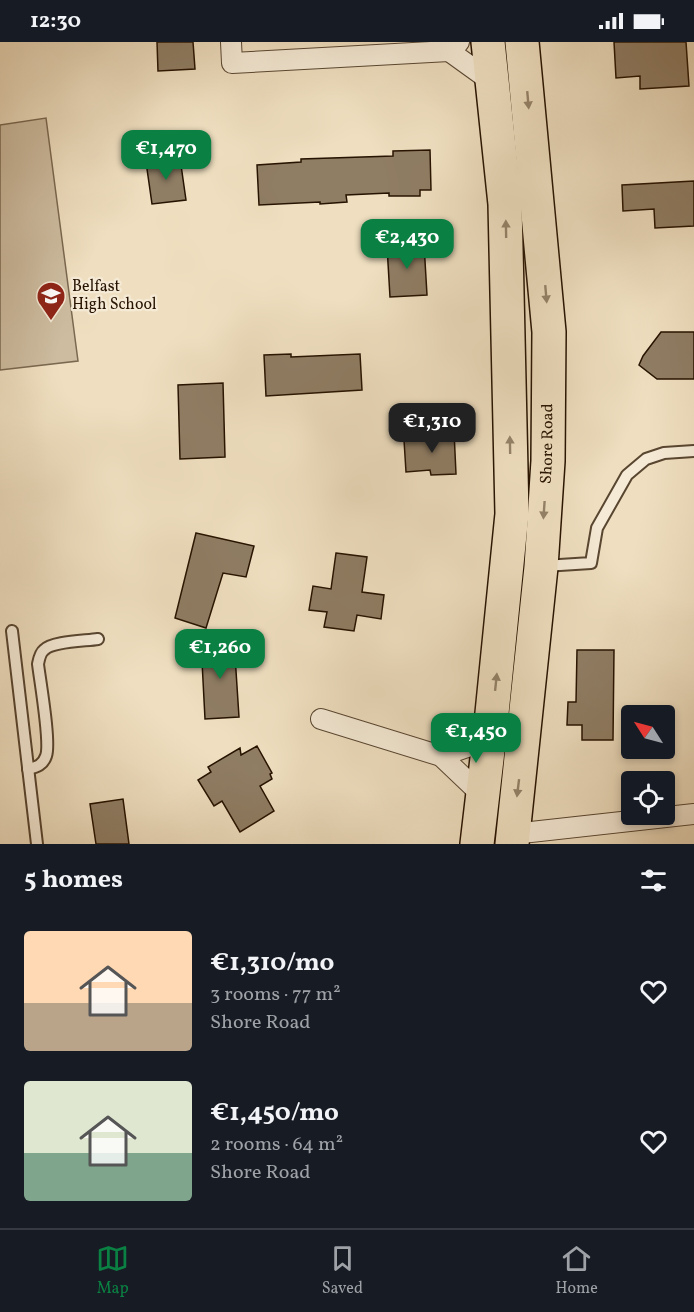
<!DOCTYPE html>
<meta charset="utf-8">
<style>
body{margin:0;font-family:Vollkorn,serif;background:#20242c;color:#f1f3f6;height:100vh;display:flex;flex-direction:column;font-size:22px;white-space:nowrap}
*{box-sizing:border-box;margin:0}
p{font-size:20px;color:#9ea1a6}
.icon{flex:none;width:33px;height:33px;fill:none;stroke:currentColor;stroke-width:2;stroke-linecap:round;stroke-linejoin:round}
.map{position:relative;height:802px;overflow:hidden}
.side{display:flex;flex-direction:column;background:#171b24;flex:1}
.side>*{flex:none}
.needle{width:39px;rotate:306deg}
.fabs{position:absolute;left:621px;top:663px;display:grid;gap:12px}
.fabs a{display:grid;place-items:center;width:54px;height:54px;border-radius:6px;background:#171b24;box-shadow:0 3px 9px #0003;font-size:30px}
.price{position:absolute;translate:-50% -51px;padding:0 14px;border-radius:12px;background:#0b8043;color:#fff;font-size:20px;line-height:39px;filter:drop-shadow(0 2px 3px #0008)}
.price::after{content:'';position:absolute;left:50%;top:36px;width:18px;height:14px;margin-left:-9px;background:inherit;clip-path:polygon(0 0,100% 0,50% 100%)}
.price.on{background:#222;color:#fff}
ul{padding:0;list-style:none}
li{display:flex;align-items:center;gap:18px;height:150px;padding:0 24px}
li span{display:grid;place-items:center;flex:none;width:168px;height:120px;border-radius:6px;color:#555}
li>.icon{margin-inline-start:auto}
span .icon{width:72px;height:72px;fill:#fffc;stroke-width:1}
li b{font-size:26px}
h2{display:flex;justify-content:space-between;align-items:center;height:72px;padding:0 24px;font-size:26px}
.status{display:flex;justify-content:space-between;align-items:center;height:42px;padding:0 30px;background:#171b24;direction:ltr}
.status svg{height:16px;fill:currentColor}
.tab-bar{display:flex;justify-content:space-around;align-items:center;height:84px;border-top:2px solid #363941;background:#171b24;font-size:16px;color:#9ea1a6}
.tab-bar a{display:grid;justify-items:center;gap:3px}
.tab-bar .on{color:#0b8043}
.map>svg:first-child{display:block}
.green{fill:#cdbca0;stroke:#7a6850;stroke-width:1.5}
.building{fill:#8f7d64;stroke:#271301;stroke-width:1.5}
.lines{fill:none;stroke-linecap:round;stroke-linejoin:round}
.service-casing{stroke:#594631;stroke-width:14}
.minor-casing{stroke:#594631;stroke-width:22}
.trunk-casing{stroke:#271301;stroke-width:36}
.service{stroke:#f5ead6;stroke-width:10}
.minor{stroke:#f5ead6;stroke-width:20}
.trunk{stroke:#efdfc0;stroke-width:33}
.oneway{fill:#95836a}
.labels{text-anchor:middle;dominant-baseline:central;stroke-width:4.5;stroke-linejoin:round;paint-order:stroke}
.poi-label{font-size:16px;fill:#271301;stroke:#f5ead6;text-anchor:start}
.street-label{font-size:16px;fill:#271301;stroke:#f5ead6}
</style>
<div class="status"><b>12:30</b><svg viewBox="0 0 49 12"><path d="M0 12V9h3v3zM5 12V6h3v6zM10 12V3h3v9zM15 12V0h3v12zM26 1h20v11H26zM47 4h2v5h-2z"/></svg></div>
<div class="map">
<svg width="694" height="802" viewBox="0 0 694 802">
<rect width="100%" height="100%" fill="#efdfc0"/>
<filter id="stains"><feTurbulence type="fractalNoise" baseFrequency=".00333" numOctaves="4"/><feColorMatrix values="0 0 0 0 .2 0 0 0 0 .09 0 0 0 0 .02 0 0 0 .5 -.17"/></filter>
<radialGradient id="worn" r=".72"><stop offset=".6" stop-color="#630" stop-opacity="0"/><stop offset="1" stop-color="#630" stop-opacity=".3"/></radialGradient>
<path class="green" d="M 46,76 L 78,319 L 0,328 L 0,83 Z"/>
<g class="building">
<path d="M 157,0 L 193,0 L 195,27 L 158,29 Z"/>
<path d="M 614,0 L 686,0 L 689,44 L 640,47 L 640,34 L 616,36 Z"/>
<path d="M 430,108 L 431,148 L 420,148 L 420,154 L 389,154 L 389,151 L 346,153 L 347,160 L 320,162 L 320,160 L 259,163 L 257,123 L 301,120 L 301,117 L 393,114 L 393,109 Z"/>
<path d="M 180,116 L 186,158 L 152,162 L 146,120 Z"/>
<path d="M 694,139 L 694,184 L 655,186 L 654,167 L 623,169 L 622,143 Z"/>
<path d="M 424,202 L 427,253 L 390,255 L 387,204 Z"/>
<path d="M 661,290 L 694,290 L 694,337 L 657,337 L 639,323 L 643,314 Z"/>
<path d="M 291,312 L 291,315 L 360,312 L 362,348 L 266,354 L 264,313 Z"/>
<path d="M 223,341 L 225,415 L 180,417 L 178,343 Z"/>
<path d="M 454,389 L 456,432 L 431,433 L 430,428 L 406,430 L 404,398 L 428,397 L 428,391 Z"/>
<path d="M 196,491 L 254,504 L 246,535 L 223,531 L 206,586 L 175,576 Z"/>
<path d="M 336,511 L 367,515 L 362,550 L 384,553 L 381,577 L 357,573 L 354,589 L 324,585 L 327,570 L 309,568 L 313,544 L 331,547 Z"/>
<path d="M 234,598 L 239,675 L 205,677 L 201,600 Z"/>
<path d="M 577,608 L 614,608 L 613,698 L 582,698 L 582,683 L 567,683 L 568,660 L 576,660 Z"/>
<path d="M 257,704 L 272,731 L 270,732 L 272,737 L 260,744 L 274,769 L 240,790 L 222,759 L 214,764 L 198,738 L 211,730 L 208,725 L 240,706 L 241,713 Z"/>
<path d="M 123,757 L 129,802 L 96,802 L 90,762 Z"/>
</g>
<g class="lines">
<g class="service-casing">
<g id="service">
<path d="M 544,524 L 591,521 L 597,486 L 627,433 L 646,417 L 664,411 L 694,409"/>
<path d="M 12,589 L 37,802"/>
<path d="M 28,727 C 37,725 43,723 46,714 C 51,701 40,639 38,622 C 39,617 40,611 44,608 C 52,599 86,599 98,597"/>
</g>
</g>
<g class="minor-casing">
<g id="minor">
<path d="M 231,0 L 232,21 L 449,9"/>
<path d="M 459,0 L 449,9 L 492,40"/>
<path d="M 321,677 L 441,714 L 482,753"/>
<path d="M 441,714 L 470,704 L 490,691"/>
<path d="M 513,792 L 694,772"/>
</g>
</g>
<g class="trunk-casing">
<g id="trunk">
<path d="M 477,802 L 490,691 L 512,472 L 505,162 L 488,0"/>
<path id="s1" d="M 512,802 L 541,525 L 548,419 L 549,290 L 522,0"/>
</g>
</g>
<use href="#service" class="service"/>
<use href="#minor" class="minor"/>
<use href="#trunk" class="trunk"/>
</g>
<defs><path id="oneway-solid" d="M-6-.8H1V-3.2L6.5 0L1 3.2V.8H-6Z" transform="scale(1.5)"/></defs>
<g class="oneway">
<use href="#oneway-solid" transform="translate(528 58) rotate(85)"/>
<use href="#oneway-solid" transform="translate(506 187) rotate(-91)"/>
<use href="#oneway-solid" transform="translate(546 252) rotate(85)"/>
<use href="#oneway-solid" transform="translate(510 403) rotate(-91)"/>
<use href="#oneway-solid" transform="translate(544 468) rotate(94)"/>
<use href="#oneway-solid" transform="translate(496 640) rotate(-84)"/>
<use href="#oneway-solid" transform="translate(518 746) rotate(97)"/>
</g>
<defs>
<g id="school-pin" transform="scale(1.5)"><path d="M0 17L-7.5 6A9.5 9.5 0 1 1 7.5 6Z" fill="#8f2418" stroke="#f5ead6"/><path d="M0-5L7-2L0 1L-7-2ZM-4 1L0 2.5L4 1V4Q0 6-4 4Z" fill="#fff"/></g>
</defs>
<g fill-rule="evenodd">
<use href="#school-pin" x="51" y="254"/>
</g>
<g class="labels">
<g class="poi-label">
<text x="72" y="245">Belfast<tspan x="72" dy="18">High School</tspan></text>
</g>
<g class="street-label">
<text stroke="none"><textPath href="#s1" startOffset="402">Shore Road</textPath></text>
</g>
</g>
<rect width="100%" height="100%" filter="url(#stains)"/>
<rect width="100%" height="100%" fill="url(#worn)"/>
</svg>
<div class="fabs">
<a><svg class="needle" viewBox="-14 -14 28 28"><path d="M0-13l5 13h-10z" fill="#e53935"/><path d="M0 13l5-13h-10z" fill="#9ea1a6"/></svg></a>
<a><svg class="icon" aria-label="locate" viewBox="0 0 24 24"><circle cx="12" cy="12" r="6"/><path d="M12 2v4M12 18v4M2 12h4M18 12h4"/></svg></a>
</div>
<b class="price" style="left:166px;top:139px">€1,470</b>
<b class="price" style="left:407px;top:228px">€2,430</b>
<b class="price on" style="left:432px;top:412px">€1,310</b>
<b class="price" style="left:220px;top:638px">€1,260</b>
<b class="price" style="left:476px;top:722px">€1,450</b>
</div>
<section class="side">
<h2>5 homes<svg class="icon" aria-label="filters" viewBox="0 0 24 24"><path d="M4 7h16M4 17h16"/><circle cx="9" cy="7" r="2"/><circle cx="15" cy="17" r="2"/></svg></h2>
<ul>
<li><span style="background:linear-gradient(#ffd9b3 60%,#b9a48a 0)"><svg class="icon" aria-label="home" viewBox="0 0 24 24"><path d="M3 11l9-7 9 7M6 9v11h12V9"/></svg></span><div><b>€1,310/mo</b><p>3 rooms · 77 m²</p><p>Shore Road</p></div><svg class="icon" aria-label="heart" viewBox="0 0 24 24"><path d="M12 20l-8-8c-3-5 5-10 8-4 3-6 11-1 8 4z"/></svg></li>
<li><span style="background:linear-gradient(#dfe7d0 60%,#7fa58c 0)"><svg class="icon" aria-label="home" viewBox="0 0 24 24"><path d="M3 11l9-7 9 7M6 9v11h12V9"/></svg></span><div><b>€1,450/mo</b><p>2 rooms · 64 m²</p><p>Shore Road</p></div><svg class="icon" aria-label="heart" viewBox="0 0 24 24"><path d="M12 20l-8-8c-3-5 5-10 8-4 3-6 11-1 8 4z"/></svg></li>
</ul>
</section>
<nav class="tab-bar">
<a class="on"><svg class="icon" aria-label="map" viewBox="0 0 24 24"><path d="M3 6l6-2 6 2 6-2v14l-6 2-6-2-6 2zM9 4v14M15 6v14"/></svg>Map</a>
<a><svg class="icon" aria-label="saved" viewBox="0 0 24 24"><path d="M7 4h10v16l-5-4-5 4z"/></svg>Saved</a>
<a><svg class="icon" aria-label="home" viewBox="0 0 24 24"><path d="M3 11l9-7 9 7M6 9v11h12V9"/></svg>Home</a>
</nav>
